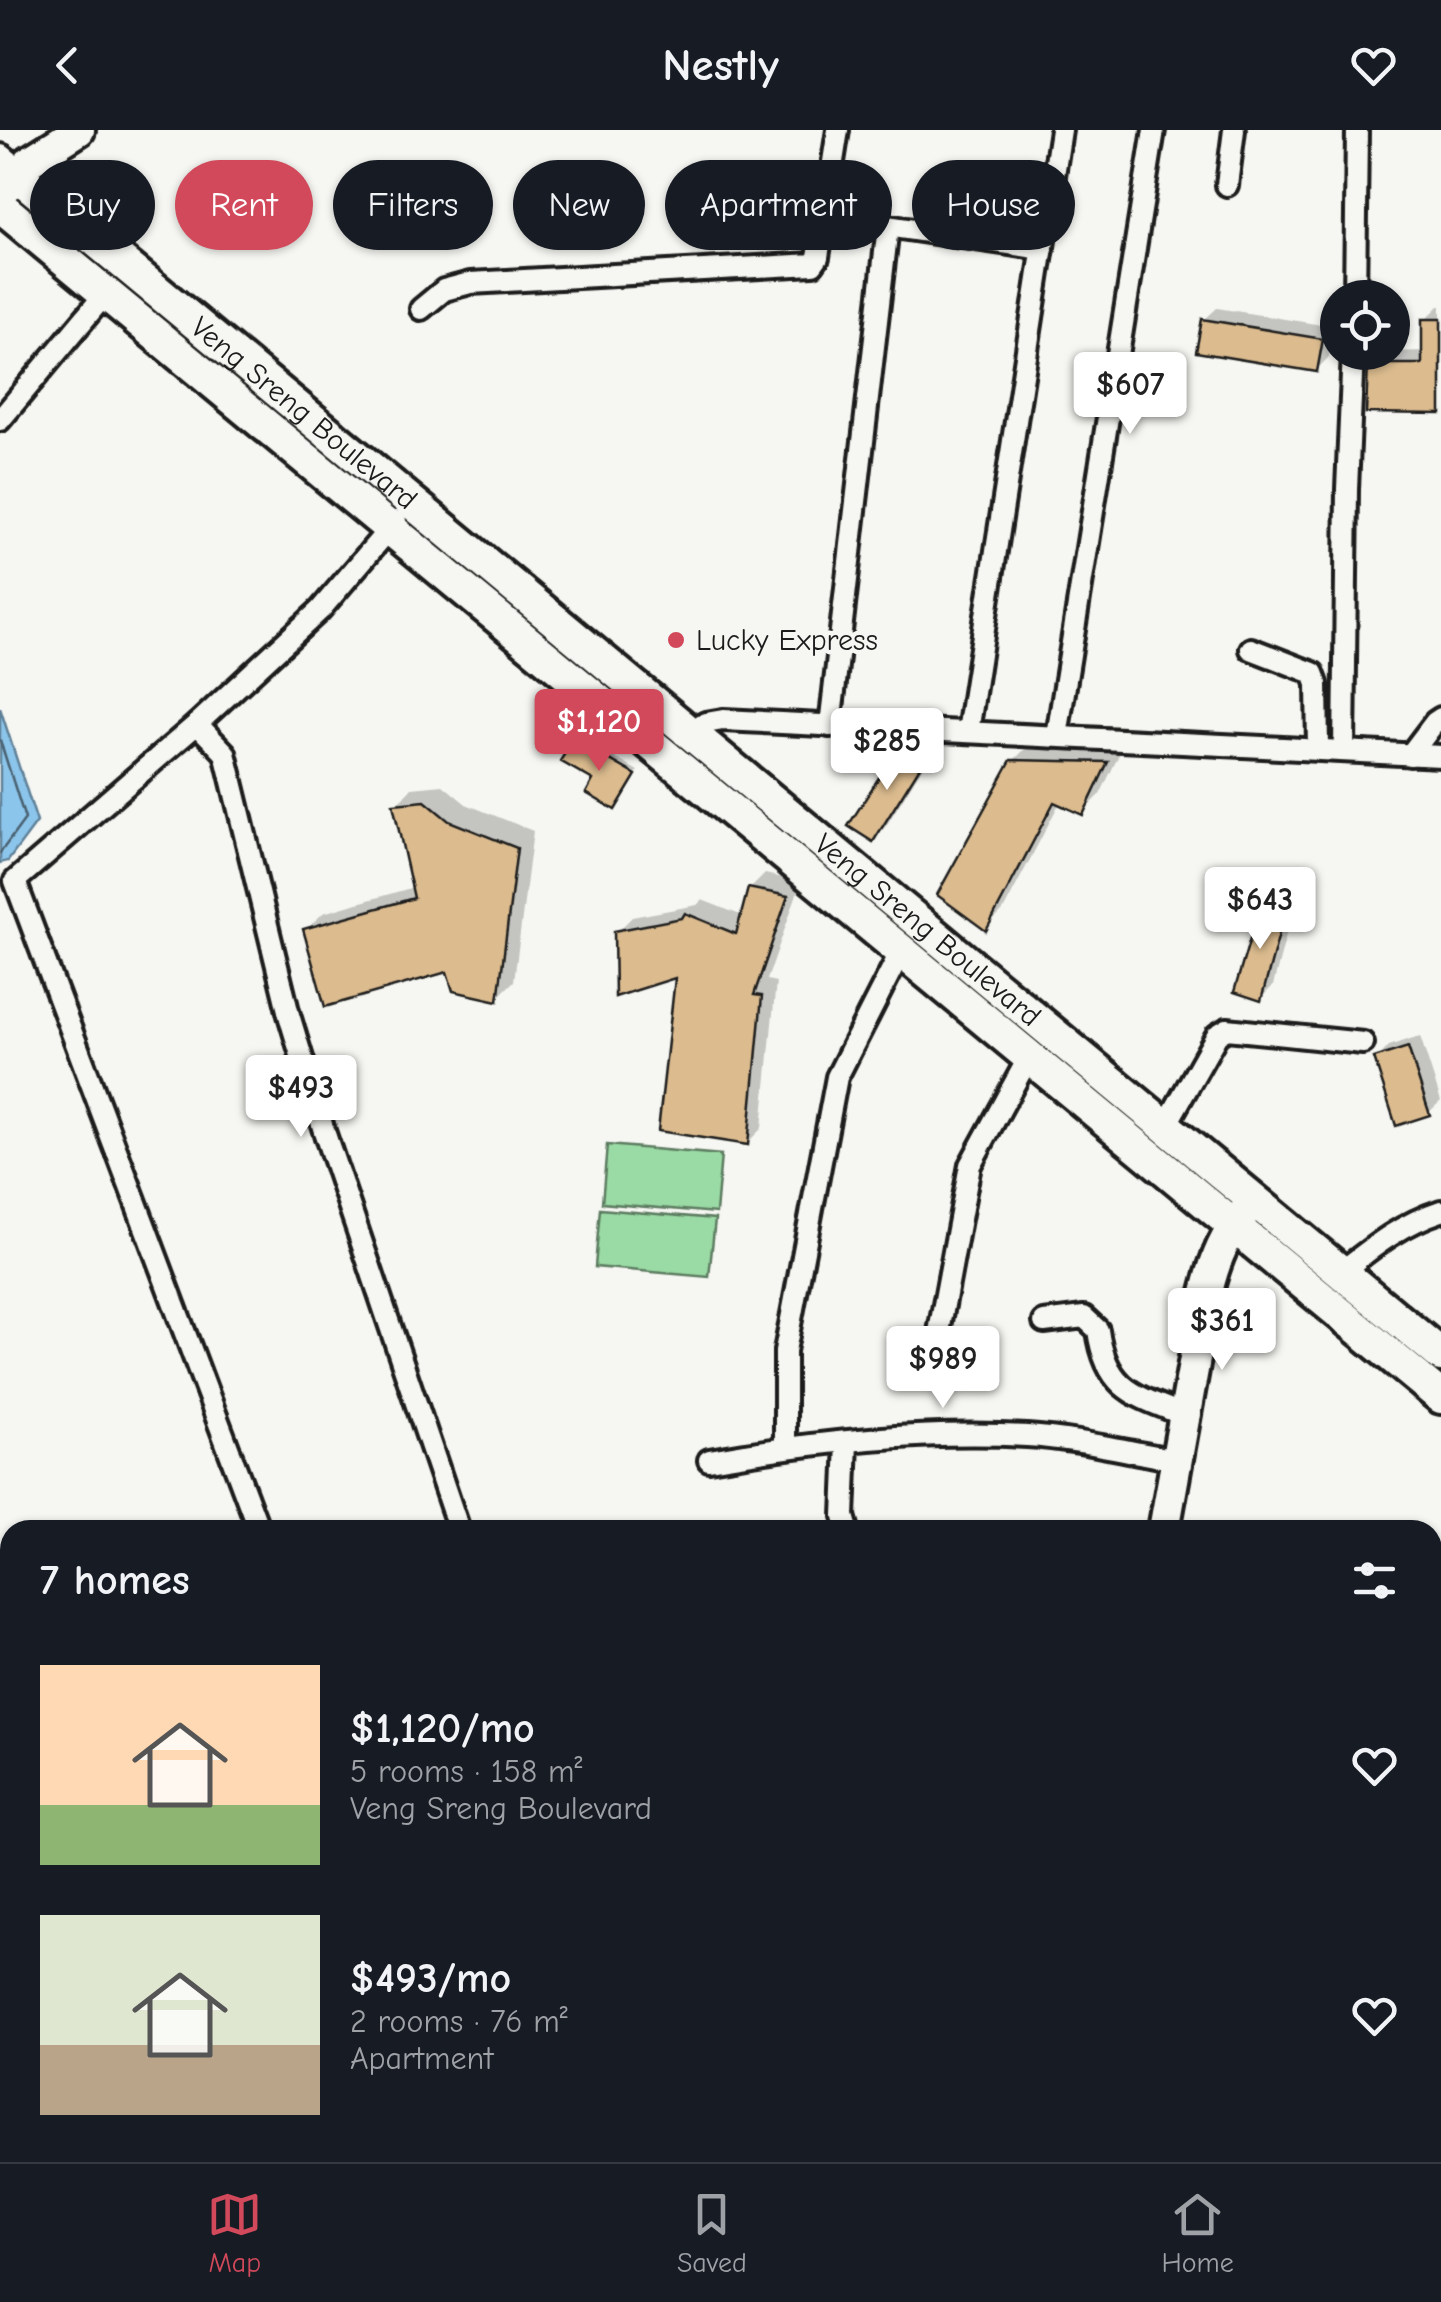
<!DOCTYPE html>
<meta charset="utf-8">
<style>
body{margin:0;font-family:"Comic Neue",sans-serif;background:#242831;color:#f1f3f6;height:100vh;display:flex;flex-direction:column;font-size:38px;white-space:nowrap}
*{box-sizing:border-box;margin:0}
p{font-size:32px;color:#9ea1a6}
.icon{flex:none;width:55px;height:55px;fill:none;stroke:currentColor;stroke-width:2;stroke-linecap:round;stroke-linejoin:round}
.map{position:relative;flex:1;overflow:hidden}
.sheet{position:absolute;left:0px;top:1390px;width:1442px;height:642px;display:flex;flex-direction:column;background:#171b24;border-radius:30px 30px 0 0;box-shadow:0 2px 8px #0004}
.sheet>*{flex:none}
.guide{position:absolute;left:30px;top:30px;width:1382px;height:90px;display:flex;gap:20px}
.tools{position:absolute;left:1320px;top:150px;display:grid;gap:20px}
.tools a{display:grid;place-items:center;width:90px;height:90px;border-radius:50%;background:#171b24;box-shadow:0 2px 8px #0004;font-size:50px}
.price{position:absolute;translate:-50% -85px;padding:0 22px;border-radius:10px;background:#fff;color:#222;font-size:32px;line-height:65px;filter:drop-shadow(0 2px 5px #0008)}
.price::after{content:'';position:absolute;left:50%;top:60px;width:30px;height:22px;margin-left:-15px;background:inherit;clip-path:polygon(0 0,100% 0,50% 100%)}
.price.on{background:#d1495b;color:#fff}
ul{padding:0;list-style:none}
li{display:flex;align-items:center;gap:30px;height:250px;padding:0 40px}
li span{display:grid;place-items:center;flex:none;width:280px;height:200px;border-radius:0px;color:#555}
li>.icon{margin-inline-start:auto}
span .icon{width:120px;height:120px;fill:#fffc;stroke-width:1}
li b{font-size:42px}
h2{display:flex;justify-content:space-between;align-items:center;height:120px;padding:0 40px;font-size:42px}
.tag{padding:0 35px;border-radius:45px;background:#171b24;box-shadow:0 2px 8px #0004;font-size:35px;line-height:90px}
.tag.on{background:#d1495b;color:#fff}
header{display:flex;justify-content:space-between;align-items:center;height:130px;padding:0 40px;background:#171b24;font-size:45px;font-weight:700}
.tab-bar{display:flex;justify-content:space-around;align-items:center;height:140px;border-top:2px solid #363941;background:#171b24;font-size:28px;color:#9ea1a6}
.tab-bar a{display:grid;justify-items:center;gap:5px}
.tab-bar .on{color:#d1495b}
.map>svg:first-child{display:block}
.green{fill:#9adaa4;stroke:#5b7b60;stroke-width:2.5}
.water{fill:#8cc5eb;stroke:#5f8198;stroke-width:2.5}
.shadow{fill:#0003}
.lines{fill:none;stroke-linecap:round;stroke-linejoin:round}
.shore{stroke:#49606f;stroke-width:2.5}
.building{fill:#dcbc8f;stroke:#1c1c1c;stroke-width:2.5}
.street-casing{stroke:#1c1c1c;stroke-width:28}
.secondary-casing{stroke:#1c1c1c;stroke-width:38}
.primary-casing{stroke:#1c1c1c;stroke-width:40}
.street{stroke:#f6f6f2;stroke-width:20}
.secondary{stroke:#f6f6f2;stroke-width:30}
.primary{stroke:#f6f6f2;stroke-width:32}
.poi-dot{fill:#d1495b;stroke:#f6f6f2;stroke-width:4}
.labels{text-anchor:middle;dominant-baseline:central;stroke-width:9;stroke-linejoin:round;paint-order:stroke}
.street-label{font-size:30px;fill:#1c1c1c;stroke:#f6f6f2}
.poi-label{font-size:30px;fill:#1c1c1c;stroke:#f6f6f2;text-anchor:start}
</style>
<header><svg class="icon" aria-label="back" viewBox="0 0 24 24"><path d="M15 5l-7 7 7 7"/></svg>Nestly<svg class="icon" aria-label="heart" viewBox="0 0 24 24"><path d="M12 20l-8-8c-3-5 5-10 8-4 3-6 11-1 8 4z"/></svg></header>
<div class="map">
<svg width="1441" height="2032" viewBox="0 0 1441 2032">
<rect width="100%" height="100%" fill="#f6f6f2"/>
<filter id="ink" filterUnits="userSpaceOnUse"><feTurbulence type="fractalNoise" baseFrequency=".01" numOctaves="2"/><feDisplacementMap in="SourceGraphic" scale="20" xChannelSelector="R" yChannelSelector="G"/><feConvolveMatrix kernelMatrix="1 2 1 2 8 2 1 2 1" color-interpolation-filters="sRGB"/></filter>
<g filter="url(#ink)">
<g class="green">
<path d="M 607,1015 L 721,1025 L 716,1083 L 602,1073 Z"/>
<path d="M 600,1079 L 715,1089 L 709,1147 L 595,1137 Z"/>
</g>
<path class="water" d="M 0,578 L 37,692 L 8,731 L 0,733 Z"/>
<g class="shadow">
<path d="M 1439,176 L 1441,176 L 1441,281 L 1371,235 L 1383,222 L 1425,221 L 1425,190 Z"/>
<path d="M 1217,178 L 1334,197 L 1329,227 L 1317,239 L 1204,190 Z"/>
<path d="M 579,607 L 638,641 L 618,674 L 597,649 L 576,610 Z"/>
<path d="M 912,607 L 939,610 L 886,696 L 873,709 L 899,620 Z"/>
<path d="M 1030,614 L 1123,616 L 1100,665 L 1083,682 L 1060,672 L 1003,781 L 986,798 L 1013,631 Z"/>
<path d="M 443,655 L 466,674 L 533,701 L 514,851 L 497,868 L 449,839 L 306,800 L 323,783 L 414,757 L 395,675 L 412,658 Z"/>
<path d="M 765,744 L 801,752 L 767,850 L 776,852 L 762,998 L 747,1013 L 678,844 L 617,802 L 632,787 L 697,775 L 702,770 L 743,786 L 750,759 Z"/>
<path d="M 1294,762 L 1292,781 L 1273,856 L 1261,868 L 1262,776 L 1275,763 Z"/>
<path d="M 1420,906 L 1441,971 L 1428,983 L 1377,929 L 1389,916 Z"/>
<rect x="1200" y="2022" width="133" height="10"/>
</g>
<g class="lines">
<path class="shore" d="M 0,610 L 25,689 L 0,723"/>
</g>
<g class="building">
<path d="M 1202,189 L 1323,209 L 1317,242 L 1196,222 Z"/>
<path d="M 1422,189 L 1441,189 L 1441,284 L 1366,283 L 1368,234 L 1422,234 Z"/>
<path d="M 574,609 L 636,645 L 615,680 L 586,663 L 593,650 L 560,631 Z"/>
<path d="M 897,619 L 929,622 L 873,712 L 848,696 Z"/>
<path d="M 1011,630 L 1108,632 L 1083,685 L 1054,672 L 986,801 L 937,765 Z"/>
<path d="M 425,671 L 449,691 L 517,718 L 498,871 L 453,861 L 447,842 L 325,877 L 303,799 L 414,768 L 393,674 Z"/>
<path d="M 748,758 L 788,766 L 754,865 L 762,866 L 748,1015 L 658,1001 L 675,848 L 615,867 L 614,801 L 682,788 L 685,783 L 736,804 Z"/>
<path d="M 1282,773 L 1281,796 L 1261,871 L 1234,862 L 1260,775 Z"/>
<path d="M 1408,917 L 1430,985 L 1396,996 L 1374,928 Z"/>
</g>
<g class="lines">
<g class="street-casing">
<g id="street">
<path d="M 1227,55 L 1234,0"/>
<path d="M 825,87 L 1043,119"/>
<path d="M 1355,168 L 1357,0"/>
<path d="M 421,179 L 444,160 L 470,153 L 813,134 L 818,127 L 838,0"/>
<path d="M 0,290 L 106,163"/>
<path d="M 1251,519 L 1313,543 L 1317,554 L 1318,619"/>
<path d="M 197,594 L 225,623 L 289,885 L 324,1001 L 459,1400"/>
<path d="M 830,596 L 888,96"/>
<path d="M 968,602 L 1061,0"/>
<path d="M 683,605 L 706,593 L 723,590 L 1441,626"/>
<path d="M 1057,606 L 1154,0"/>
<path d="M 1344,621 L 1347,359 L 1353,222"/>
<path d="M 1410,625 L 1435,592 L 1441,588"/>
<path d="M 1165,997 L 1217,905 L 1227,899 L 1363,913"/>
<path d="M 1341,1142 C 1373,1117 1401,1094 1441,1081"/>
<path d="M 1044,1192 L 1084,1187 L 1098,1200 C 1106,1259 1133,1265 1184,1285"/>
<path d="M 939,1202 L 970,1035 L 1030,925"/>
<path d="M 847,1312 L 844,1386 L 848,1400"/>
<path d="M 785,1317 L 785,1221 L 837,947 L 901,821"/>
<path d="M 709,1330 C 813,1312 921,1300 1027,1306 C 1077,1309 1129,1322 1178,1330"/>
<path d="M 259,1400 L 15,751 L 197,594 L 320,480 L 396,391"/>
<path d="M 1432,1611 L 1441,1611"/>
<path d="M 1432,1851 L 1441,1851"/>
<path d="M 297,2022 L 298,2032"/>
<path d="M 675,2022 L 676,2032"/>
<path d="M 1376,2022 L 1376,2032"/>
<path d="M 487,2032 L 508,2022"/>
</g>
</g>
<g class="secondary-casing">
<g id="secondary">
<path d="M 0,63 L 30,31 L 79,0"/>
<path d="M 1164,1400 L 1207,1162 C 1215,1129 1225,1104 1248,1078"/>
<path d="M 1136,2022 L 1136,2032"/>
</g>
</g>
<g class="primary-casing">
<g id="primary">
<path id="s1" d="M 0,31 L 1441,1225"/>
<path d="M 0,76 L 1441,1267"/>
</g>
</g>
<use href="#street" class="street"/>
<use href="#secondary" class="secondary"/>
<use href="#primary" class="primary"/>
</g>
</g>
<circle class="poi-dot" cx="676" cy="510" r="10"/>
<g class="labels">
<g class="street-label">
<text stroke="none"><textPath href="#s1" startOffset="395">Veng Sreng Boulevard</textPath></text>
<text stroke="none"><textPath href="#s1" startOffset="1205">Veng Sreng Boulevard</textPath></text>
</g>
<g class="poi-label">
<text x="696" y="510">Lucky Express</text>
</g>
</g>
</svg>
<div class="tools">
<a><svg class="icon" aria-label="locate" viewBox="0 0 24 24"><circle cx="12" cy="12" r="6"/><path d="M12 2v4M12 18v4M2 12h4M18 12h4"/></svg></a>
</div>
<b class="price" style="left:1130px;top:307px">$607</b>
<b class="price on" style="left:599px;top:644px">$1,120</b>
<b class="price" style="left:887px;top:663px">$285</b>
<b class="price" style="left:1260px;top:822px">$643</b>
<b class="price" style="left:301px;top:1010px">$493</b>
<b class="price" style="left:1222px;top:1243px">$361</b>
<b class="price" style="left:943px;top:1281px">$989</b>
<div class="guide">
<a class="tag">Buy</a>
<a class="tag on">Rent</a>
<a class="tag">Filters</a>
<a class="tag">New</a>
<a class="tag">Apartment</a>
<a class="tag">House</a>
</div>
<section class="sheet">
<h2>7 homes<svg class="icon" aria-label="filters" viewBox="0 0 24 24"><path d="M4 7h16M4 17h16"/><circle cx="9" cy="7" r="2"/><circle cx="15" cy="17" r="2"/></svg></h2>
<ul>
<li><span style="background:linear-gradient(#ffd9b3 70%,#8fb573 0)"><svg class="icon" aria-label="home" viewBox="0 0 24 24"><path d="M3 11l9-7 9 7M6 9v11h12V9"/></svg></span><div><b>$1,120/mo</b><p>5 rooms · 158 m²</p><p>Veng Sreng Boulevard</p></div><svg class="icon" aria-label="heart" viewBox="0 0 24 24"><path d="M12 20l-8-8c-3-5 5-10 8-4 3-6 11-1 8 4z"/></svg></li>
<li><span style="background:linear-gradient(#dfe7d0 65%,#b9a48a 0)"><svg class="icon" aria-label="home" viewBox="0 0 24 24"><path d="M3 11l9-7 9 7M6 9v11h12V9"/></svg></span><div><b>$493/mo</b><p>2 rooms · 76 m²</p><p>Apartment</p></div><svg class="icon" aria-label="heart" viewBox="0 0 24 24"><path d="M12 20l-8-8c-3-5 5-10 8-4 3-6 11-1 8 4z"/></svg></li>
</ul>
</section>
</div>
<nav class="tab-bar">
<a class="on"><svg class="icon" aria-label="map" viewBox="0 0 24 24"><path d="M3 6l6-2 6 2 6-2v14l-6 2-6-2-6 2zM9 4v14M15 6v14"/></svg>Map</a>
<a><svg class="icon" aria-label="saved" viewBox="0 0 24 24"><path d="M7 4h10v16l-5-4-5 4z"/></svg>Saved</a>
<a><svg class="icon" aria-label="home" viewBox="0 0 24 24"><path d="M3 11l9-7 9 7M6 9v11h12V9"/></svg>Home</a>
</nav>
